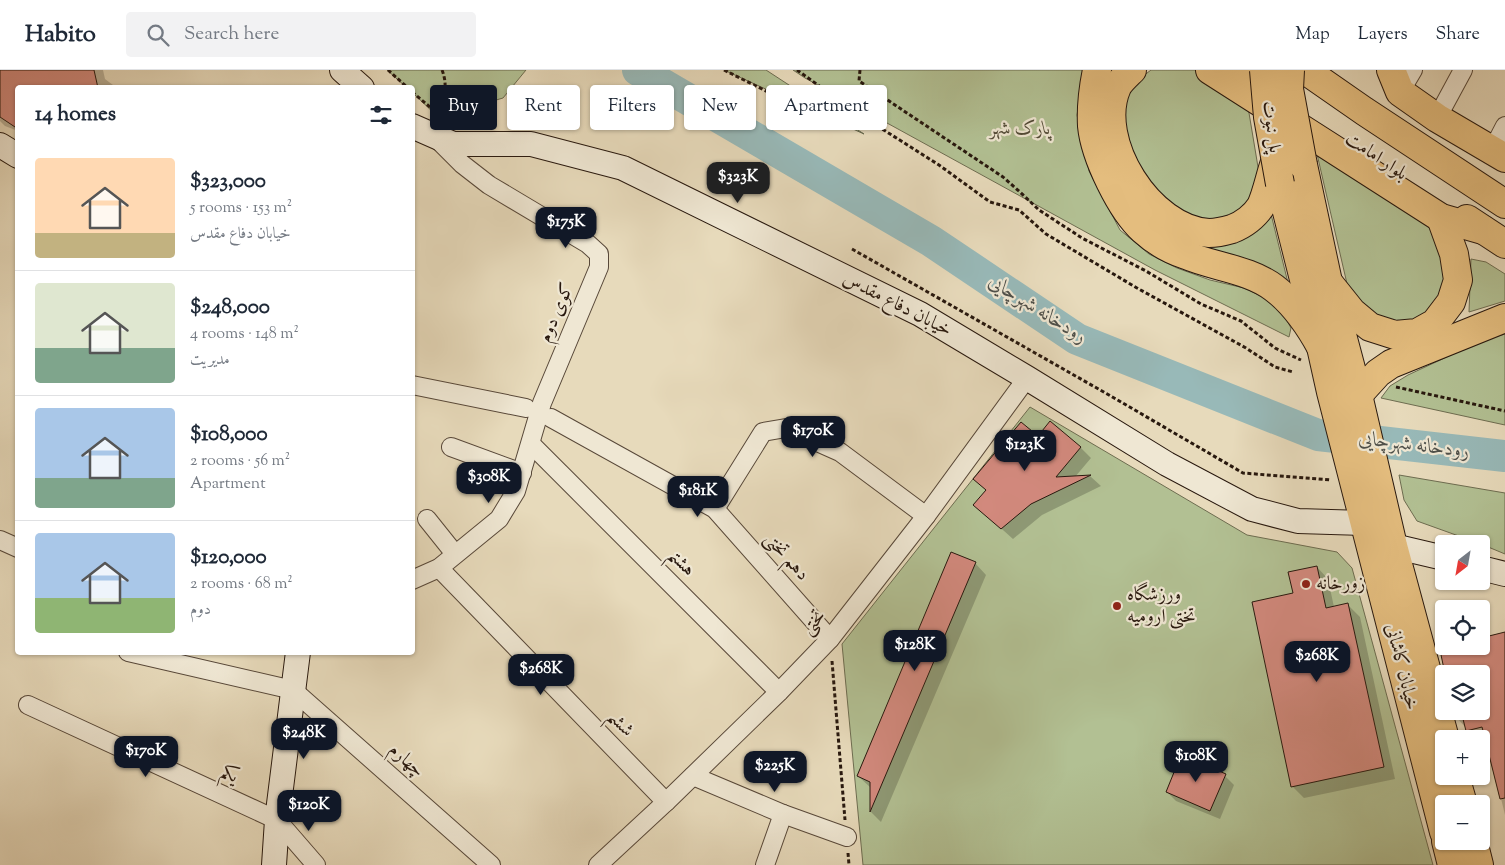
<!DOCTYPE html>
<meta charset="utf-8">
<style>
body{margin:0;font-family:"Sorts Mill Goudy",Amiri,serif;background:#f2f2f3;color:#1f2937;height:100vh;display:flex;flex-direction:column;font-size:19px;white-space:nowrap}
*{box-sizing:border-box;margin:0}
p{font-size:16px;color:#747a83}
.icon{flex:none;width:28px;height:28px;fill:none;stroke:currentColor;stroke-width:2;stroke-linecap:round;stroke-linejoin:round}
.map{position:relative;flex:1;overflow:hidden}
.details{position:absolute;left:15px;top:15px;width:400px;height:570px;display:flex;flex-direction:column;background:#fff;border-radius:5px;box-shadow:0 1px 4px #0004}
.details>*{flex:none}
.banner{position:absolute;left:430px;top:15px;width:475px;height:45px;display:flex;gap:10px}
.needle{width:32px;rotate:211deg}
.fabs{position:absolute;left:1435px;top:465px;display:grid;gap:10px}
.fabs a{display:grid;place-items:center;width:55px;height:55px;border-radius:5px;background:#fff;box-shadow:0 1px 4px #0004;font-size:25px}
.price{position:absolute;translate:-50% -42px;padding:0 11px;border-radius:10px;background:#111827;color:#fff;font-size:16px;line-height:32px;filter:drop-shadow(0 1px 2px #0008)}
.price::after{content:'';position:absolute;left:50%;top:30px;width:15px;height:11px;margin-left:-8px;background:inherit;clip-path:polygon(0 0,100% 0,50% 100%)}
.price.on{background:#222;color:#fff}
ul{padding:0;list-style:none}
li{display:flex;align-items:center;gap:15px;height:125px;padding:0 20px}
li+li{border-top:1px solid #e0e1e3}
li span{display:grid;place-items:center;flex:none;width:140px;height:100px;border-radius:5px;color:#555}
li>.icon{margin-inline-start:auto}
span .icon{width:60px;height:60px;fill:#fffc;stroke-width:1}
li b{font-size:21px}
h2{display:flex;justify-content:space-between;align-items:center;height:60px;padding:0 20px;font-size:21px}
.chip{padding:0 18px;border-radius:5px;background:#fff;box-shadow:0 1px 4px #0004;font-size:18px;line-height:45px}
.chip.on{background:#111827;color:#fff}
header{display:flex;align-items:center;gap:30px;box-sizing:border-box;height:70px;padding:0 25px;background:#fff;border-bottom:1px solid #e0e1e3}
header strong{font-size:24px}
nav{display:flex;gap:28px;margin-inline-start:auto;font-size:18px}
.search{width:350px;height:45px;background:#f2f2f3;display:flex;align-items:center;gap:12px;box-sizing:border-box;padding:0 18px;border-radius:5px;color:#747a83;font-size:19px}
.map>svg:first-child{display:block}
.green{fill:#b2c093;stroke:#6d6c50}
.shadow{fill:#0003}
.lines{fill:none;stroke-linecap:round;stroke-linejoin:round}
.river{stroke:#98b9b8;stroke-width:32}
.building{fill:#d2897d;stroke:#28180e}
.street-casing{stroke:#584839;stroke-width:20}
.secondary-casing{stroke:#28180e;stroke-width:26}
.primary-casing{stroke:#28180e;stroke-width:30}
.highway-casing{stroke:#28180e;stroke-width:30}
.path{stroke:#28180e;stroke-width:3;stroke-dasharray:4 2.5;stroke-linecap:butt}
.street{stroke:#efe7d3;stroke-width:18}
.secondary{stroke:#efe7d3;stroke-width:24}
.primary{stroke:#e4bd7e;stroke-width:28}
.highway{stroke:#e4bd7e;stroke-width:28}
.primary-bridge-casing{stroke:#28180e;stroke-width:30;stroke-linecap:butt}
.primary-bridge{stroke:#e4bd7e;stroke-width:28}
.poi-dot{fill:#8f2418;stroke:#efe7d3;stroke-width:2}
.labels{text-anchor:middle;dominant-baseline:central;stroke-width:4.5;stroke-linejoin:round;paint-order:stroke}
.street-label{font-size:19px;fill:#28180e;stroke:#efe7d3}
.park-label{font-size:19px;font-style:italic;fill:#514a36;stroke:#efe7d3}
.poi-label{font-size:19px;fill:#28180e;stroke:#efe7d3;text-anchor:start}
.water-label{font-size:20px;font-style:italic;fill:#4f504a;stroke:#efe7d3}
</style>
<header>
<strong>Habito</strong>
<div class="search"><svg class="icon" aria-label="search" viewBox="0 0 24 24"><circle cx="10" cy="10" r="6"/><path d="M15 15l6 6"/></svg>Search here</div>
<nav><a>Map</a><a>Layers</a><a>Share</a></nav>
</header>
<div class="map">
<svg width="1505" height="795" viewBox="0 0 1505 795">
<rect width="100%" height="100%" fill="#e7dabb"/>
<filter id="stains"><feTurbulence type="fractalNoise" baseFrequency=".004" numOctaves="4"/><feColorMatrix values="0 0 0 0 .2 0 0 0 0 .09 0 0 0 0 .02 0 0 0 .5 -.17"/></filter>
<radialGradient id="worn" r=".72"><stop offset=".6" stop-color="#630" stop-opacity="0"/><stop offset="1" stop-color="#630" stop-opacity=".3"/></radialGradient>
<g class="green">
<path d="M 387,0 L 526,0 L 503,28 L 438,47 L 413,23 L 412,18 L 406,17 Z"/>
<path d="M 724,0 L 766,0 L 864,64 Z"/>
<path d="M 793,0 L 1084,0 L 1077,45 L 1089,101 L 1120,160 L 1149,184 L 1177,198 L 1210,210 L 1244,218 L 1265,228 L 1284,245 L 1291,258 L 1289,267 L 1155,200 L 805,8 Z"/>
<path d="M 1151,0 L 1198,0 L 1247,31 L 1260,109 L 1244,141 L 1206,156 L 1159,131 L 1121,65 L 1129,17 Z"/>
<path d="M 1317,84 L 1432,159 L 1449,207 L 1427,246 L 1408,256 L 1386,255 L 1351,231 Z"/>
<path d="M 1270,140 L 1291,225 L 1193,179 L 1241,170 L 1254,163 Z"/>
<path d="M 1471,189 L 1486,192 L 1505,204 L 1505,231 L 1469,242 Z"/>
<path d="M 1505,264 L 1505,355 L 1381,328 L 1390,316 L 1408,305 L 1481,271 Z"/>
<path d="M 1030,337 L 1247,465 L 1337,482 L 1352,498 L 1433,795 L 863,795 L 842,574 Z"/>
<path d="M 1399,405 L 1505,423 L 1505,484 L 1481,474 L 1417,451 L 1404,430 Z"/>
</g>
<g class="shadow">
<path d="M 0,0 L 103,0 L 105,9 L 117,18 L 18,18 L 18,61 L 5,56 L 0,51 Z"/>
<path d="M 1038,368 L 1080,377 L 1091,388 L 1075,407 L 1090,406 L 1101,416 L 1042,445 L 1013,469 L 975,435 L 987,421 L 975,409 Z"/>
<path d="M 975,493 L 986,505 L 881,752 L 871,742 L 871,718 L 858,706 Z"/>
<path d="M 1317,497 L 1328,509 L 1334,537 L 1348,535 L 1360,547 L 1395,709 L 1304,728 L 1292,716 L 1294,524 Z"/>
<path d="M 1505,563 L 1505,745 L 1487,671 L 1481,672 L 1481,669 L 1476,669 L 1458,649 L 1456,641 L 1481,641 L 1481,576 Z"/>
<path d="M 1225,706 L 1234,715 L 1220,749 L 1176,731 L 1167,722 Z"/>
</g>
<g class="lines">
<path class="river" d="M 638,0 L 931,171 L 1077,269 L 1318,365 L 1505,386"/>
</g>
<g class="building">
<path d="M 0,0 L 94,0 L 98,18 L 18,18 L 18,59 L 0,47 Z"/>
<path d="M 1050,351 L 1081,377 L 1056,407 L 1091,405 L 1031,434 L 1001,459 L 973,435 L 986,420 L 973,409 L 1021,352 L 1038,366 Z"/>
<path d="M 951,482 L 976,492 L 870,742 L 870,712 L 857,706 Z"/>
<path d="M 1317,496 L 1326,538 L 1348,533 L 1384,697 L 1291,717 L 1252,532 L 1293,523 L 1288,502 Z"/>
<path d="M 1505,562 L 1505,728 L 1500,729 L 1482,657 L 1466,661 L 1461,641 L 1481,641 L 1481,604 L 1445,604 L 1440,580 L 1457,576 L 1481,576 L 1481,568 Z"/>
<path d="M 1181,685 L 1226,704 L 1210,741 L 1166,722 Z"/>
</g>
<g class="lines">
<g class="street-casing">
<g id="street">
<path d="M 1400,22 L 1413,0"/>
<path d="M 1437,48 L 1463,0"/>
<path d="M 1492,81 L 1505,56"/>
<path d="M 412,315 L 526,338"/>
<path d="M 551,348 L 715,439 L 830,569"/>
<path d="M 531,374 L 779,622"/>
<path d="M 451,377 L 522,403"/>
<path d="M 715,439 L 763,362 L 786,358 L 840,382 L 926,446"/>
<path d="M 427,449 L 455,484"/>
<path d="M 0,470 L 18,478"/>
<path d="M 439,498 L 666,732"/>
<path d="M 412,510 L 439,498 L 499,449 L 516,421 L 542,333 L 599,197 L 599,184 L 588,174 L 489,115 L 462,94 L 438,70"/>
<path d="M 128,582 L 293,620 L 491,795"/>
<path d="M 28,635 L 277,750 L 316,795"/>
<path d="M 693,706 L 783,744 L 847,767"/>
<path d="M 598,795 L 666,732 L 779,622 L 830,569 L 926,446 L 1027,308"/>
<path d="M 765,795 L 783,744"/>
</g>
</g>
<g class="secondary-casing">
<g id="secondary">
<path d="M 342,0 L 362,18"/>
<path d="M 412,56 L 453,74 L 531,74 L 623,98 L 920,244 L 1027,308 L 1167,394 L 1252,439 L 1298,451 L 1364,453"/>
<path d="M 0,75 L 18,86"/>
<path d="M 1393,476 L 1444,488"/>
<path d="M 1481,498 L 1505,504"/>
<path d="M 274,795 L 277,750 L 298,582"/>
</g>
</g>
<g class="primary-casing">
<g id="primary">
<path d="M 1132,0 C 1127,5 1120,11 1117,17 C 1093,71 1150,160 1209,163 C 1216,163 1225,161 1232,159 C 1243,155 1255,146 1261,136 C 1267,123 1270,106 1275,92"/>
<path d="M 1303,95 L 1328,212 L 1358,325 L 1393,476 L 1445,669"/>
<path d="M 1280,114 L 1321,277 L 1331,322 L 1444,762"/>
<path d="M 1358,325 L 1378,303 L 1391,294 L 1505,248"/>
<path d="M 1455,706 L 1463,734"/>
<path d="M 1446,771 L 1452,795"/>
<path d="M 1473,771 L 1479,795"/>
</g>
</g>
<g class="highway-casing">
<g id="highway">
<path d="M 1097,0 C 1093,19 1091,37 1092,56 C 1095,87 1121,140 1143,160 C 1155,171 1171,180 1186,185 C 1214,197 1249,199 1274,218 C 1295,234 1309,255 1321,277"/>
<path d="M 1210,0 L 1441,148 L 1483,160"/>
<path d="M 1246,0 L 1282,24"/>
<path d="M 1305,0 L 1364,41 L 1505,134"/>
<path d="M 1391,0 L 1400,22 L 1437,48 L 1505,88"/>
<path d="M 1467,149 L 1505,174"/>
<path d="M 1328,212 L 1352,242 L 1370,257 L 1395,265 L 1417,263 L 1435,253 L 1451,232 L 1458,210 L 1454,184 L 1441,148"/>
</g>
</g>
<g class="path">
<path d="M 388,0 L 408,18"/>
<path d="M 724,0 L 812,44 L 821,30 L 832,26"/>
<path d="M 797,0 L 857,43 L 939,95 L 990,132 L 1019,140 L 1046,164 L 1137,218 L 1246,278 L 1275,297 L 1293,302"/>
<path d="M 860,0 L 859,11 L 1003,107 L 1020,122 L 1039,140 L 1082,168 L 1146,201 L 1201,234 L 1241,251 L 1275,278 L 1301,290"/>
<path d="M 412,22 L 436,42 C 445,29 448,15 442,0"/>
<path d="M 852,179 L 1109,325 L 1243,403 L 1331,410"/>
<path d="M 1396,317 L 1505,341"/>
<path d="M 832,591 L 845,750"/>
<path d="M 848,783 L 849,795"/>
</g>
<use href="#street" class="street"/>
<use href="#secondary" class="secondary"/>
<use href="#primary" class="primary"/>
<use href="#highway" class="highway"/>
<g class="primary-bridge-casing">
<g id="primary-bridge">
<path d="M 1264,0 L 1268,47 L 1280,114"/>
<path d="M 1290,0 L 1289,19 L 1303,95"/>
</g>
</g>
<use href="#primary-bridge" class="primary-bridge"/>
</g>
<g class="poi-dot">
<circle cx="1306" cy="514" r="5"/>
<circle cx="1117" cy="536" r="5"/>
</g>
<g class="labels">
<g class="street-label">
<text transform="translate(1271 57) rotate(82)">پل نبوت</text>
<text transform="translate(1376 87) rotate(34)">بلوار امامت</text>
<text transform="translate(897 235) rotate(27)">خیابان دفاع مقدس</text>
<text transform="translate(557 243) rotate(-67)">کوی دوم</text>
<text transform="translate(786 487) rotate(48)">دهم تختی</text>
<text transform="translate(681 493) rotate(45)">هشتم</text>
<text transform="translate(814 553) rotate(-49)">تختی</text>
<text transform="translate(1401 597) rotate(76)">خیابان کاشانی</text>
<text transform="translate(620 654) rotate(46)">ششم</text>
<text transform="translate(406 691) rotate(42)">چهارم</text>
<text transform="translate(229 705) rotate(25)">یکم</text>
</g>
<g class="park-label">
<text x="1020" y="59">پارک شهر</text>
</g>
<g class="poi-label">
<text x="1316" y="514">زورخانه</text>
<text x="1127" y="525">ورزشگاه<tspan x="1127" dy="22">تختی ارومیه</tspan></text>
</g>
<g class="water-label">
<text transform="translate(1037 240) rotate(32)">رودخانه شهرچایی</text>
<text transform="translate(1414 376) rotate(7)">رودخانه شهرچایی</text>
</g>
</g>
<rect width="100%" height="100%" filter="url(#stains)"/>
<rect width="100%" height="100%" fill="url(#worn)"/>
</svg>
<div class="fabs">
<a><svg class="needle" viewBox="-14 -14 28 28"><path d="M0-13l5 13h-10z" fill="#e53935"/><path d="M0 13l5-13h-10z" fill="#747a83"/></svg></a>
<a><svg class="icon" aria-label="locate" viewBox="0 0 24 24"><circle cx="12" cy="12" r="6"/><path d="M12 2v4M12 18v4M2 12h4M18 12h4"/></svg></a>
<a><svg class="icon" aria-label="layers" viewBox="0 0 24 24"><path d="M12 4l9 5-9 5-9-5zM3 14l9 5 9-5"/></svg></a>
<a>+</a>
<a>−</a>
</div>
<b class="price on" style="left:738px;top:134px">$323K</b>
<b class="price" style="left:566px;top:179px">$175K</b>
<b class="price" style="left:813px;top:388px">$170K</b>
<b class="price" style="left:1025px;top:402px">$123K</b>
<b class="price" style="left:489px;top:434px">$308K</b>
<b class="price" style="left:698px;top:448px">$181K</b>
<b class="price" style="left:915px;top:602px">$128K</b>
<b class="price" style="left:1317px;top:613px">$268K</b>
<b class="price" style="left:541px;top:626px">$268K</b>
<b class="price" style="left:304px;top:690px">$248K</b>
<b class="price" style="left:146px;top:708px">$170K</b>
<b class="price" style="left:1196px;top:713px">$108K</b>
<b class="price" style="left:775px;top:723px">$225K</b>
<b class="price" style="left:309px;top:762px">$120K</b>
<div class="banner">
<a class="chip on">Buy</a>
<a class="chip">Rent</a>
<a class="chip">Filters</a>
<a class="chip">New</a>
<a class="chip">Apartment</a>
</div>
<section class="details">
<h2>14 homes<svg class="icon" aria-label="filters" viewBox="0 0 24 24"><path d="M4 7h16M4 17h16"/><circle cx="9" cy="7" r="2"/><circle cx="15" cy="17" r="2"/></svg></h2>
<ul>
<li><span style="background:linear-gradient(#ffd9b3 75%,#c2b280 0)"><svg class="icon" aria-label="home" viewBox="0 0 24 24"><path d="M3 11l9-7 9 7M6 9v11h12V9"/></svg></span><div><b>$323,000</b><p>5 rooms · 153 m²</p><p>خیابان دفاع مقدس</p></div></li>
<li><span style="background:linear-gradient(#dfe7d0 65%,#7fa58c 0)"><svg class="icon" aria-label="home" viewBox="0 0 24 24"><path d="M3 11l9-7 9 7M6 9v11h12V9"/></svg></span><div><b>$248,000</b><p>4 rooms · 148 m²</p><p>مدیریت</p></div></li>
<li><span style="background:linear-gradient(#a9c7e8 70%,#7fa58c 0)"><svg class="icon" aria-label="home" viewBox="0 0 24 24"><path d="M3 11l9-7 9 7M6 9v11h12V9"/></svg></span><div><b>$108,000</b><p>2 rooms · 56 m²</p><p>Apartment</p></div></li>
<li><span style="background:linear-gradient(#a9c7e8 65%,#8fb573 0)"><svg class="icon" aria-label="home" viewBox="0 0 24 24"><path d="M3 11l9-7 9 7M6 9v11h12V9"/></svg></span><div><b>$120,000</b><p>2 rooms · 68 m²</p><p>دوم</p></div></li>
</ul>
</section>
</div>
